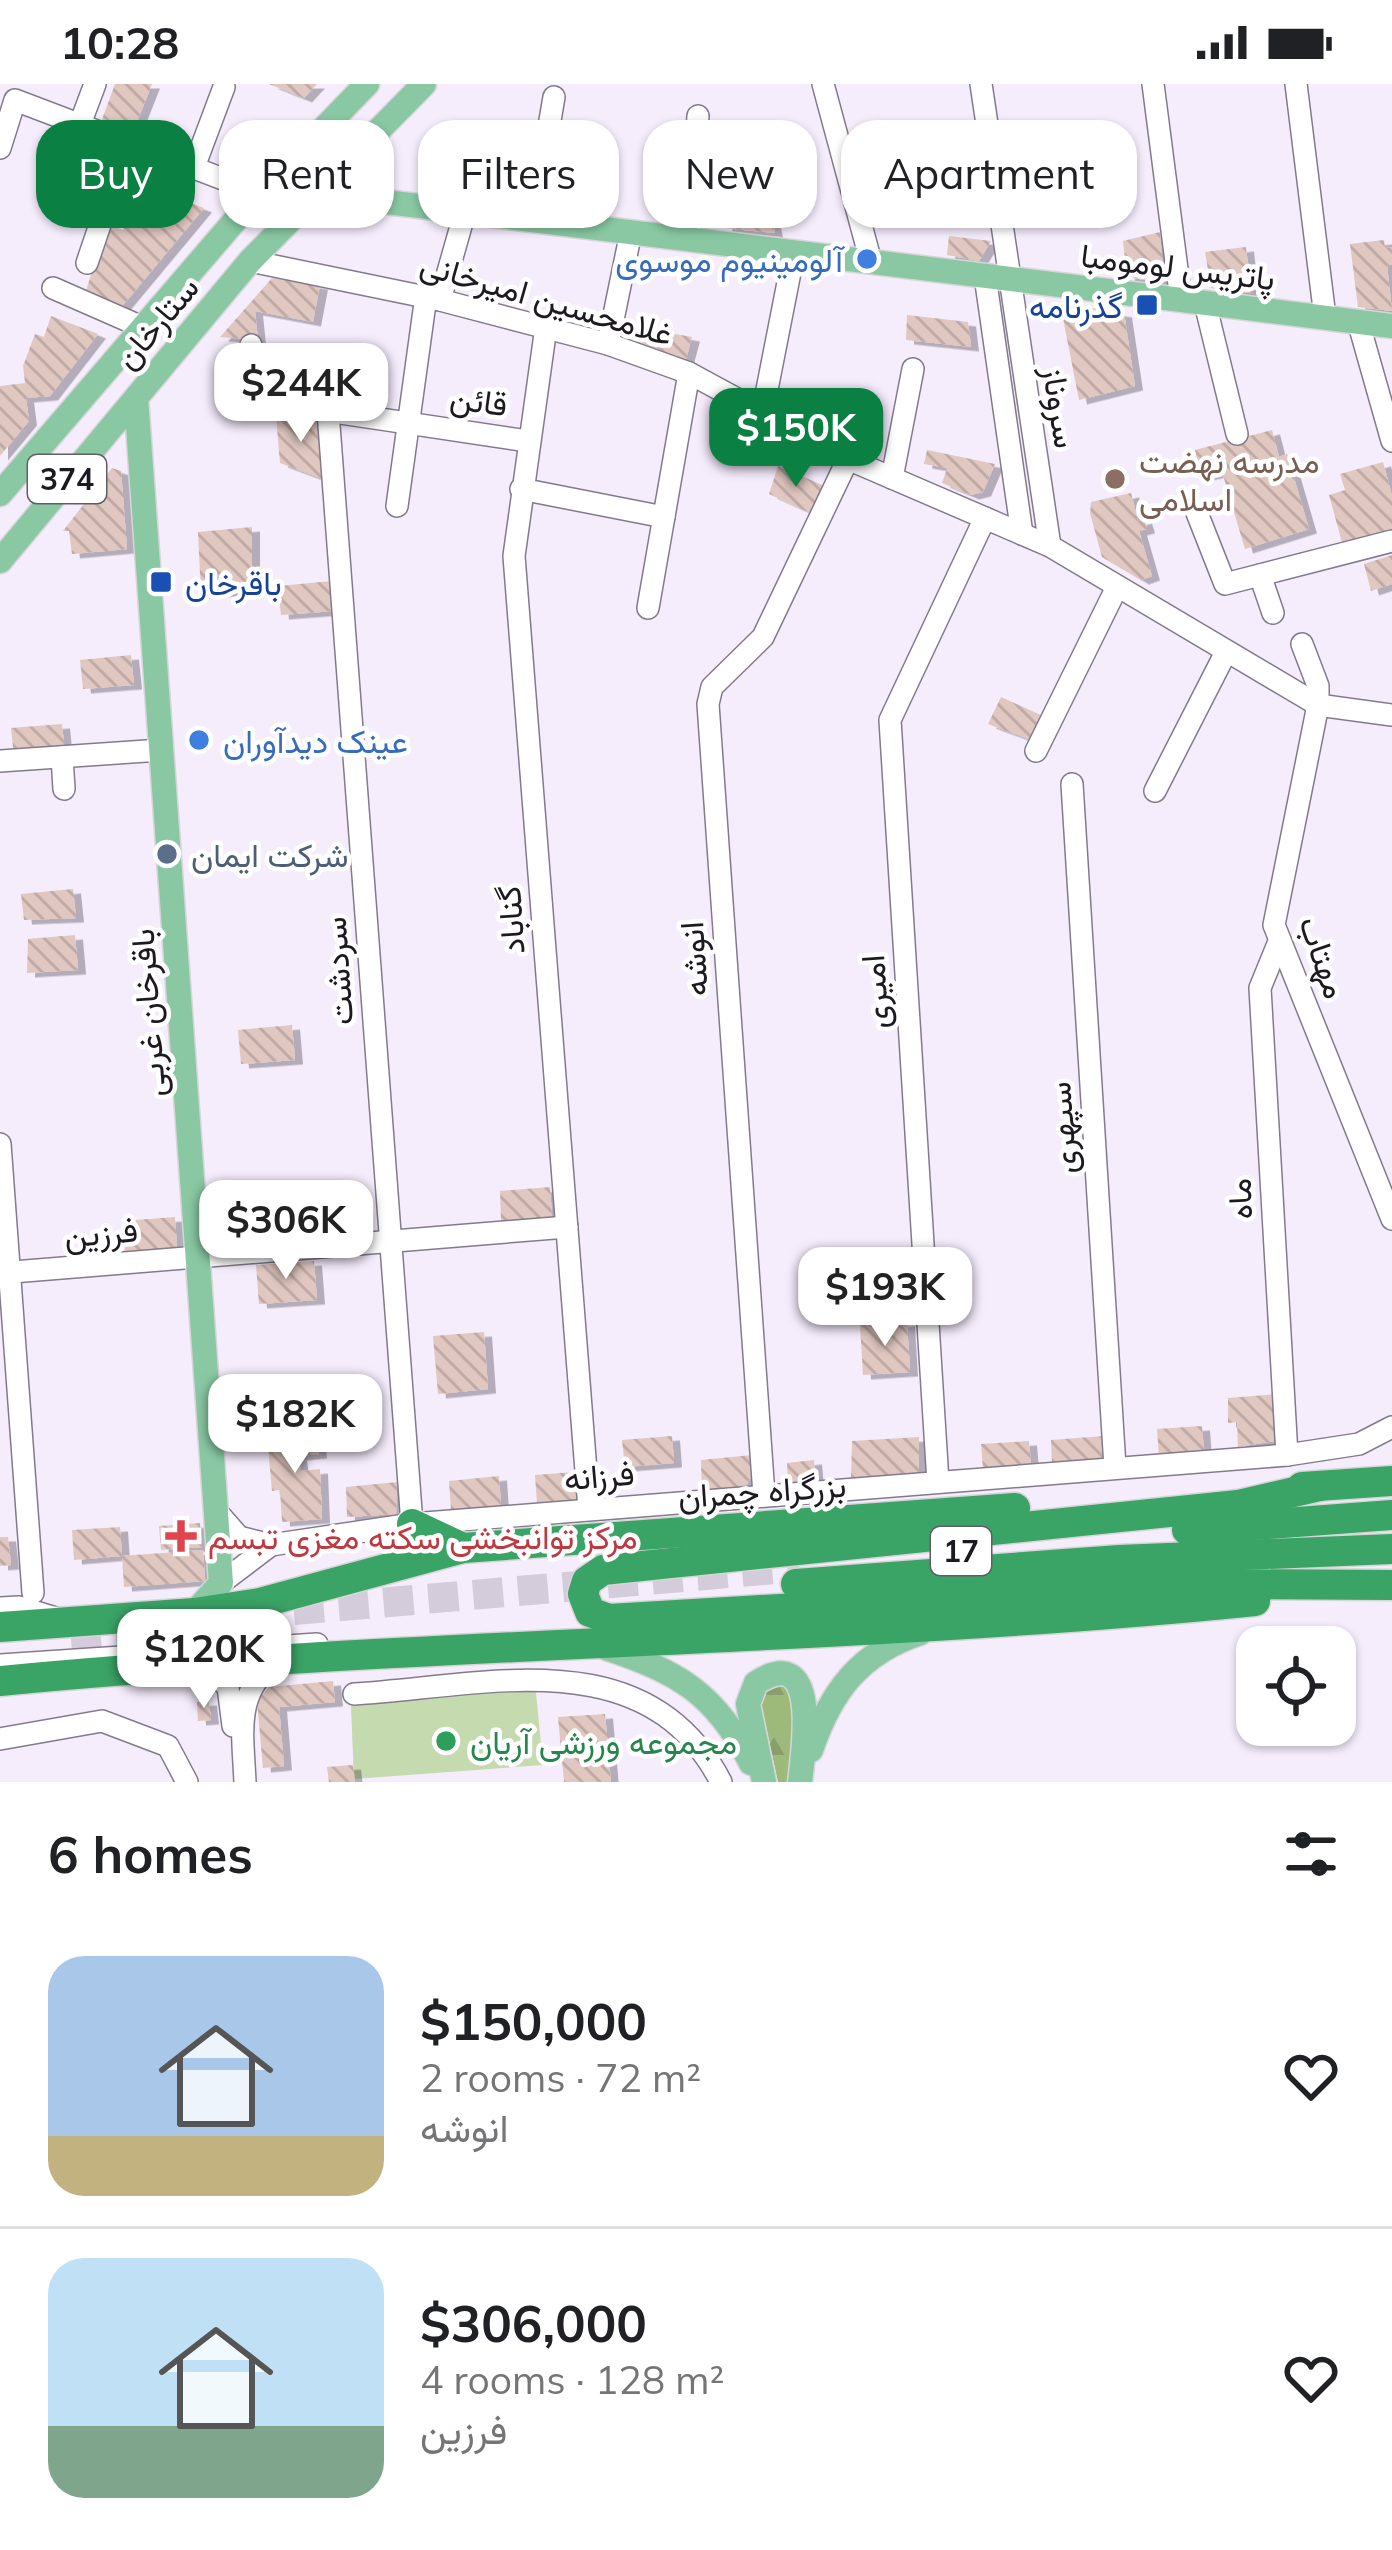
<!DOCTYPE html>
<meta charset="utf-8">
<style>
body{margin:0;font-family:Mulish,Vazirmatn,sans-serif;background:#f2f2f2;color:#202124;height:100vh;display:flex;flex-direction:column;font-size:45px;white-space:nowrap}
*{box-sizing:border-box;margin:0}
p{font-size:39px;color:#757577}
.icon{flex:none;width:66px;height:66px;fill:none;stroke:currentColor;stroke-width:2;stroke-linecap:round;stroke-linejoin:round}
.map{position:relative;height:1698px;overflow:hidden}
.sheet{display:flex;flex-direction:column;background:#fff;flex:1}
.sheet>*{flex:none}
.guide{position:absolute;left:36px;top:36px;width:1320px;height:108px;display:flex;gap:24px}
.fabs{position:absolute;left:1236px;top:1542px;display:grid;gap:24px}
.fabs a{display:grid;place-items:center;width:120px;height:120px;border-radius:24px;background:#fff;box-shadow:0 3px 9px #0004;font-size:60px}
.price{position:absolute;translate:-50% -102px;padding:0 27px;border-radius:24px;background:#fff;color:#222;font-size:39px;line-height:78px;filter:drop-shadow(0 3px 6px #0008)}
.price::after{content:'';position:absolute;left:50%;top:72px;width:36px;height:27px;margin-left:-18px;background:inherit;clip-path:polygon(0 0,100% 0,50% 100%)}
.price.active{background:#0b8043;color:#fff}
ul{padding:0;list-style:none}
li{display:flex;align-items:center;gap:36px;height:300px;padding:0 48px}
li+li{border-top:3px solid #e0e0e0}
li span{display:grid;place-items:center;flex:none;width:336px;height:240px;border-radius:36px;color:#555}
li>.icon{margin-inline-start:auto}
span .icon{width:144px;height:144px;fill:#fffc;stroke-width:1}
li b{font-size:51px}
h2{display:flex;justify-content:space-between;align-items:center;height:144px;padding:0 48px;font-size:51px}
.pill{padding:0 42px;border-radius:36px;background:#fff;box-shadow:0 3px 9px #0004;font-size:42px;line-height:108px}
.pill.active{background:#0b8043;color:#fff}
.status{display:flex;justify-content:space-between;align-items:center;height:84px;padding:0 60px;background:#fff;direction:ltr}
.status svg{height:33px;fill:currentColor}
.map>svg:first-child{display:block}
.forest{fill:url(#forest-firs)}
.garden{fill:#c6daaf}
.building{fill:url(#building-back-hatch);filter:url(#shadow)}
.lines{fill:none;stroke-linecap:round;stroke-linejoin:round}
.highway-tunnel{stroke:#d5ccdb;stroke-width:30;stroke-dasharray:30 15;stroke-linecap:butt}
.minor-casing{stroke:#837a8c;stroke-width:24}
.major-casing{stroke:#d6d6d7;stroke-width:27}
.highway-casing{stroke:#d6d6d7;stroke-width:33}
.minor{stroke:#fff;stroke-width:21}
.major{stroke:#89c8a3;stroke-width:24}
.highway{stroke:#3aa366;stroke-width:30}
.shop-dot{fill:#3f7fe0;stroke:#fff;stroke-width:4.5}
.transit-dot{fill:#1a4fb4;stroke:#fff;stroke-width:4.5}
.education-dot{fill:#8d6e63;stroke:#fff;stroke-width:4.5}
.service-dot{fill:#5c6f8a;stroke:#fff;stroke-width:4.5}
.health-dot{fill:#e0444e;stroke:#fff;stroke-width:4.5}
.leisure-dot{fill:#2e9e5b;stroke:#fff;stroke-width:4.5}
.labels{text-anchor:middle;dominant-baseline:central;stroke-width:9;stroke-linejoin:round;paint-order:stroke}
.shield{fill:#fff;stroke:#615e63;stroke-width:3}
.shield-label{font-size:30px;font-weight:bold;fill:#1d1920}
.shop-label{font-size:33px;fill:#366cbe;stroke:#fff;text-anchor:end}
.street-label{font-size:33px;fill:#1d1920;stroke:#fff}
.transit-label{font-size:33px;fill:#164399;stroke:#fff;text-anchor:end}
.education-label{font-size:33px;fill:#785e54;stroke:#fff;text-anchor:start}
.service-label{font-size:33px;fill:#4e5e75;stroke:#fff;text-anchor:start}
.health-label{font-size:33px;fill:#be3a42;stroke:#fff;text-anchor:start}
.leisure-label{font-size:33px;fill:#27864d;stroke:#fff;text-anchor:start}
</style>
<div class="status"><b>10:28</b><svg viewBox="0 0 49 12"><path d="M0 12V9h3v3zM5 12V6h3v6zM10 12V3h3v9zM15 12V0h3v12zM26 1h20v11H26zM47 4h2v5h-2z"/></svg></div>
<div class="map">
<svg width="1392" height="1698" viewBox="0 0 1392 1698">
<defs>
<pattern id="forest-firs" width="22" height="20" patternUnits="userSpaceOnUse" patternTransform="scale(3)"><rect width="22" height="20" fill="#9eba7b"/><path d="M5 1l3.5 6h-7zM16 11l3.5 6h-7z" fill="#889f6a"/></pattern>
<pattern id="building-back-hatch" width="6" height="6" patternUnits="userSpaceOnUse" patternTransform="scale(3)"><rect width="6" height="6" fill="#e0c7c0"/><path d="M-1 5l2 2M0 0l6 6M5-1l2 2" fill="none" stroke="#c0aaa5"/></pattern>
<filter id="shadow"><feDropShadow dx="8" dy="4.5" stdDeviation="0" flood-color="#0004"/></filter>
</defs>
<rect width="100%" height="100%" fill="#f5ecfc"/>
<path class="forest" d="M 776,1592 L 799,1619 L 787,1698 L 778,1698 L 758,1606 Z"/>
<path class="garden" d="M 534,1588 L 543,1681 L 354,1695 L 350,1599 Z"/>
<g class="building">
<path d="M 115,0 L 152,0 L 133,48 L 101,38 Z"/>
<path d="M 269,0 L 317,0 L 304,14 Z"/>
<path d="M 122,93 L 204,124 L 119,226 L 84,213 L 107,140 L 123,146 L 132,122 L 116,115 Z"/>
<path d="M 728,118 L 770,122 L 775,149 L 724,144 Z"/>
<path d="M 1160,148 L 1164,199 L 1127,193 L 1123,157 Z"/>
<path d="M 949,152 L 991,157 L 979,177 L 947,171 Z"/>
<path d="M 1384,156 L 1385,164 L 1392,163 L 1392,181 L 1387,181 L 1392,227 L 1358,223 L 1350,160 Z"/>
<path d="M 1246,163 L 1251,209 L 1211,204 L 1205,168 Z"/>
<path d="M 272,194 L 320,201 L 313,238 L 255,227 L 258,256 L 220,253 Z"/>
<path d="M 1060,219 L 1124,229 L 1135,302 L 1079,316 Z"/>
<path d="M 907,231 L 968,238 L 971,263 L 906,256 Z"/>
<path d="M 51,232 L 98,250 L 50,312 L 26,314 L 29,337 L 0,372 L 0,302 L 25,299 L 23,282 L 35,250 L 44,253 Z"/>
<path d="M 647,245 L 692,253 L 686,275 L 636,258 Z"/>
<path d="M 276,332 L 321,339 L 323,395 L 280,379 Z"/>
<path d="M 1272,346 L 1279,373 L 1287,370 L 1309,445 L 1245,465 L 1222,388 L 1201,393 L 1195,366 Z"/>
<path d="M 927,366 L 995,380 L 983,408 L 971,411 L 942,399 L 947,384 L 924,380 Z"/>
<path d="M 1383,378 L 1392,412 L 1392,446 L 1343,462 L 1329,411 L 1345,406 L 1340,390 Z"/>
<path d="M 778,382 L 825,402 L 813,430 L 769,410 Z"/>
<path d="M 112,384 L 121,387 L 127,465 L 72,470 L 69,447 L 63,447 Z"/>
<path d="M 1131,409 L 1138,437 L 1144,435 L 1147,445 L 1139,447 L 1152,492 L 1141,496 L 1102,473 L 1090,429 L 1091,418 Z"/>
<path d="M 252,443 L 252,506 L 201,510 L 198,448 Z"/>
<path d="M 1392,471 L 1392,500 L 1371,507 L 1364,480 Z"/>
<path d="M 332,497 L 334,527 L 281,531 L 278,502 Z"/>
<path d="M 131,571 L 134,601 L 83,605 L 80,576 Z"/>
<path d="M 1001,613 L 1043,632 L 1031,656 L 988,640 Z"/>
<path d="M 62,640 L 65,670 L 14,673 L 11,644 Z"/>
<path d="M 73,805 L 76,834 L 24,836 L 21,810 Z"/>
<path d="M 75,851 L 78,886 L 27,889 L 28,855 Z"/>
<path d="M 292,941 L 295,976 L 241,980 L 238,946 Z"/>
<path d="M 550,1103 L 552,1133 L 501,1137 L 500,1107 Z"/>
<path d="M 297,1122 L 299,1153 L 247,1157 L 245,1129 L 250,1125 Z"/>
<path d="M 175,1133 L 177,1165 L 125,1171 L 123,1137 Z"/>
<path d="M 314,1177 L 317,1216 L 259,1220 L 256,1181 Z"/>
<path d="M 907,1238 L 910,1288 L 863,1291 L 860,1241 Z"/>
<path d="M 484,1248 L 488,1305 L 438,1310 L 433,1252 Z"/>
<path d="M 1278,1310 L 1280,1356 L 1238,1363 L 1237,1338 L 1228,1339 L 1228,1314 Z"/>
<path d="M 1202,1342 L 1204,1369 L 1159,1373 L 1157,1345 Z"/>
<path d="M 317,1348 L 319,1370 L 299,1372 L 301,1387 L 320,1385 L 322,1435 L 282,1438 L 280,1406 L 272,1407 L 267,1352 Z"/>
<path d="M 672,1352 L 674,1379 L 625,1383 L 622,1356 Z"/>
<path d="M 1104,1352 L 1105,1370 L 1099,1376 L 1052,1380 L 1051,1356 Z"/>
<path d="M 919,1353 L 919,1388 L 851,1394 L 852,1357 Z"/>
<path d="M 1029,1357 L 1031,1381 L 983,1385 L 981,1360 Z"/>
<path d="M 752,1371 L 752,1391 L 744,1406 L 702,1409 L 701,1376 Z"/>
<path d="M 814,1376 L 816,1398 L 788,1400 L 787,1379 Z"/>
<path d="M 575,1388 L 577,1415 L 537,1419 L 535,1391 Z"/>
<path d="M 499,1392 L 501,1422 L 451,1427 L 449,1397 Z"/>
<path d="M 397,1398 L 396,1430 L 347,1433 L 346,1403 Z"/>
<path d="M 200,1439 L 202,1463 L 161,1466 L 159,1442 Z"/>
<path d="M 120,1443 L 122,1472 L 74,1476 L 72,1446 Z"/>
<path d="M 0,1453 L 8,1453 L 11,1481 L 0,1482 Z"/>
<path d="M 203,1466 L 205,1497 L 124,1503 L 122,1472 Z"/>
<path d="M 333,1597 L 335,1618 L 279,1623 L 284,1682 L 263,1684 L 257,1617 L 269,1603 Z"/>
<path d="M 209,1617 L 211,1636 L 198,1637 L 197,1618 Z"/>
<path d="M 605,1630 L 611,1698 L 564,1698 L 558,1633 Z"/>
<path d="M 353,1681 L 355,1698 L 329,1698 L 327,1683 Z"/>
</g>
<g class="lines">
<g class="highway-tunnel">
<path d="M 249,1530 L 799,1483"/>
<path d="M 72,1567 L 287,1547"/>
</g>
<g class="minor-casing">
<g id="minor">
<path d="M 823,0 L 871,178"/>
<path d="M 981,0 L 1050,462"/>
<path d="M 1153,0 L 1181,216"/>
<path d="M 1296,0 L 1325,233"/>
<path d="M 80,40 L 95,0"/>
<path d="M 0,64 L 15,16 L 260,109"/>
<path d="M 194,83 L 224,3"/>
<path d="M 533,136 L 554,13"/>
<path d="M 689,155 L 698,32"/>
<path d="M 250,177 L 440,216 L 608,260 L 689,289 L 848,375 L 1050,462 L 1318,621 L 1392,631"/>
<path d="M 87,179 L 128,58"/>
<path d="M 985,192 L 1022,450"/>
<path d="M 53,204 L 142,243"/>
<path d="M 440,216 L 465,128"/>
<path d="M 1205,219 L 1237,350"/>
<path d="M 1358,237 L 1392,357"/>
<path d="M 546,243 L 514,472 L 589,1425"/>
<path d="M 608,260 L 631,148"/>
<path d="M 251,261 L 259,312 L 267,318 L 528,357"/>
<path d="M 328,328 L 412,1440"/>
<path d="M 762,331 L 794,168"/>
<path d="M 892,394 L 913,285"/>
<path d="M 521,405 L 664,433"/>
<path d="M 397,422 L 426,212"/>
<path d="M 1197,429 L 1225,500 L 1392,457"/>
<path d="M 1260,491 L 1273,529"/>
<path d="M 648,524 L 689,289"/>
<path d="M 1302,560 L 1318,602 L 1318,621 L 1274,841 L 1392,1135"/>
<path d="M 1036,667 L 1117,503"/>
<path d="M 62,673 L 64,705"/>
<path d="M 0,677 L 161,666"/>
<path d="M 1072,700 L 1115,1383"/>
<path d="M 1155,707 L 1226,568"/>
<path d="M 1278,860 L 1260,904 L 1287,1371"/>
<path d="M 0,1060 L 33,1509"/>
<path d="M 0,1189 L 567,1143"/>
<path d="M 938,1398 L 890,636 L 985,434"/>
<path d="M 764,1411 L 708,620 L 712,603 L 763,553 L 848,375"/>
<path d="M 217,1428 L 239,1453 L 271,1461 L 412,1440 L 1287,1371 L 1359,1360 L 1392,1343"/>
<path d="M 221,1499 L 271,1461"/>
<path d="M 0,1524 L 19,1523 L 56,1534"/>
<path d="M 201,1578 L 228,1603 L 233,1642"/>
<path d="M 0,1581 L 317,1560"/>
<path d="M 354,1610 C 486,1602 647,1555 721,1698"/>
<path d="M 0,1655 L 102,1637 L 168,1662 L 187,1698"/>
<path d="M 245,1698 C 243,1649 233,1606 279,1575"/>
</g>
</g>
<g class="major-casing">
<g id="major">
<path d="M 313,109 L 1392,242"/>
<path d="M 136,314 L 221,1499 L 194,1529"/>
<path d="M 0,410 L 238,133 L 367,0"/>
<path d="M 0,477 L 250,177 L 424,0"/>
<path d="M 606,1564 C 678,1588 715,1609 751,1679"/>
<path d="M 811,1666 C 831,1607 860,1569 920,1549"/>
<path d="M 764,1698 L 748,1620 L 756,1599 C 822,1556 803,1669 800,1698"/>
</g>
</g>
<g class="highway-casing">
<g id="highway">
<path d="M 1320,1402 L 1238,1421 L 603,1486 L 587,1497 L 583,1510 L 590,1528 L 609,1535 L 1199,1500 L 1392,1501"/>
<path d="M 1302,1403 L 1392,1397"/>
<path d="M 412,1440 L 463,1464"/>
<path d="M 1187,1446 L 1392,1431"/>
<path d="M 796,1500 L 1119,1476 L 1392,1465"/>
<path d="M 0,1543 L 194,1529 L 260,1519 L 463,1464 L 1015,1424"/>
<path d="M 0,1597 C 417,1557 838,1559 1255,1517"/>
</g>
</g>
<use href="#minor" class="minor"/>
<use href="#major" class="major"/>
<use href="#highway" class="highway"/>
</g>
<g class="shop-dot">
<circle cx="867" cy="175" r="12"/>
<circle cx="199" cy="656" r="12"/>
</g>
<g class="transit-dot">
<rect x="1135" y="209" width="24" height="24" rx="6"/>
<rect x="149" y="486" width="24" height="24" rx="6"/>
</g>
<circle class="education-dot" cx="1115" cy="395" r="12"/>
<circle class="service-dot" cx="167" cy="770" r="12"/>
<path class="health-dot" d="M175 1434h12v12h12v12h-12v12h-12v-12h-12v-12h12z"/>
<circle class="leisure-dot" cx="446" cy="1657" r="12"/>
<g class="labels">
<g class="shield">
<rect x="28" y="371" width="78" height="48" rx="9"/>
<rect x="931" y="1443" width="60" height="48" rx="9"/>
</g>
<g class="shield-label">
<text x="67" y="395">374</text>
<text x="961" y="1467">17</text>
</g>
<g class="shop-label">
<text x="843" y="175">آلومینیوم موسوی</text>
<text x="223" y="656" text-anchor="start">عینک دیدآوران</text>
</g>
<g class="street-label">
<text transform="translate(1178 182) rotate(7)">پاتریس لومومبا</text>
<text transform="translate(547 214) rotate(16)">غلامحسین امیرخانی</text>
<text transform="translate(156 238) rotate(-50)">ستارخان</text>
<text transform="translate(479 316) rotate(8)">قائن</text>
<text transform="translate(1061 323) rotate(81)">سروناز</text>
<text transform="translate(510 836) rotate(-94)">گناباد</text>
<text transform="translate(1324 873) rotate(71)">مهتاب</text>
<text transform="translate(693 875) rotate(-94)">انوشه</text>
<text transform="translate(337 887) rotate(-94)">سردشت</text>
<text transform="translate(874 908) rotate(-94)">امیری</text>
<text transform="translate(147 929) rotate(-94)">باقرخان غربی</text>
<text transform="translate(1061 1044) rotate(-94)">سپهری</text>
<text transform="translate(1239 1115) rotate(-93)">ماه</text>
<text transform="translate(101 1148) rotate(-5)">فرزین</text>
<text transform="translate(599 1391) rotate(-5)">فرزانه</text>
<text transform="translate(762 1406) rotate(-4)">بزرگراه چمران</text>
</g>
<g class="transit-label">
<text x="1123" y="221">گذرنامه</text>
<text x="185" y="498" text-anchor="start">باقرخان</text>
</g>
<g class="education-label">
<text x="1139" y="376">مدرسه نهضت<tspan x="1139" dy="38">اسلامی</tspan></text>
</g>
<g class="service-label">
<text x="191" y="770">شرکت ایمان</text>
</g>
<g class="health-label">
<text x="208" y="1452">مرکز توانبخشی سکته مغزی تبسم</text>
</g>
<g class="leisure-label">
<text x="470" y="1657">مجموعه ورزشی آریان</text>
</g>
</g>
</svg>
<div class="fabs">
<a><svg class="icon" aria-label="locate" viewBox="0 0 24 24"><circle cx="12" cy="12" r="6"/><path d="M12 2v4M12 18v4M2 12h4M18 12h4"/></svg></a>
</div>
<b class="price" style="left:301px;top:361px">$244K</b>
<b class="price active" style="left:796px;top:406px">$150K</b>
<b class="price" style="left:286px;top:1198px">$306K</b>
<b class="price" style="left:885px;top:1265px">$193K</b>
<b class="price" style="left:295px;top:1392px">$182K</b>
<b class="price" style="left:204px;top:1627px">$120K</b>
<div class="guide">
<a class="pill active">Buy</a>
<a class="pill">Rent</a>
<a class="pill">Filters</a>
<a class="pill">New</a>
<a class="pill">Apartment</a>
</div>
</div>
<section class="sheet">
<h2>6 homes<svg class="icon" aria-label="filters" viewBox="0 0 24 24"><path d="M4 7h16M4 17h16"/><circle cx="9" cy="7" r="2"/><circle cx="15" cy="17" r="2"/></svg></h2>
<ul>
<li><span style="background:linear-gradient(#a9c7e8 75%,#c2b280 0)"><svg class="icon" aria-label="home" viewBox="0 0 24 24"><path d="M3 11l9-7 9 7M6 9v11h12V9"/></svg></span><div><b>$150,000</b><p>2 rooms · 72 m²</p><p>انوشه</p></div><svg class="icon" aria-label="heart" viewBox="0 0 24 24"><path d="M12 20l-8-8c-3-5 5-10 8-4 3-6 11-1 8 4z"/></svg></li>
<li><span style="background:linear-gradient(#bfe0f5 70%,#7fa58c 0)"><svg class="icon" aria-label="home" viewBox="0 0 24 24"><path d="M3 11l9-7 9 7M6 9v11h12V9"/></svg></span><div><b>$306,000</b><p>4 rooms · 128 m²</p><p>فرزین</p></div><svg class="icon" aria-label="heart" viewBox="0 0 24 24"><path d="M12 20l-8-8c-3-5 5-10 8-4 3-6 11-1 8 4z"/></svg></li>
</ul>
</section>
